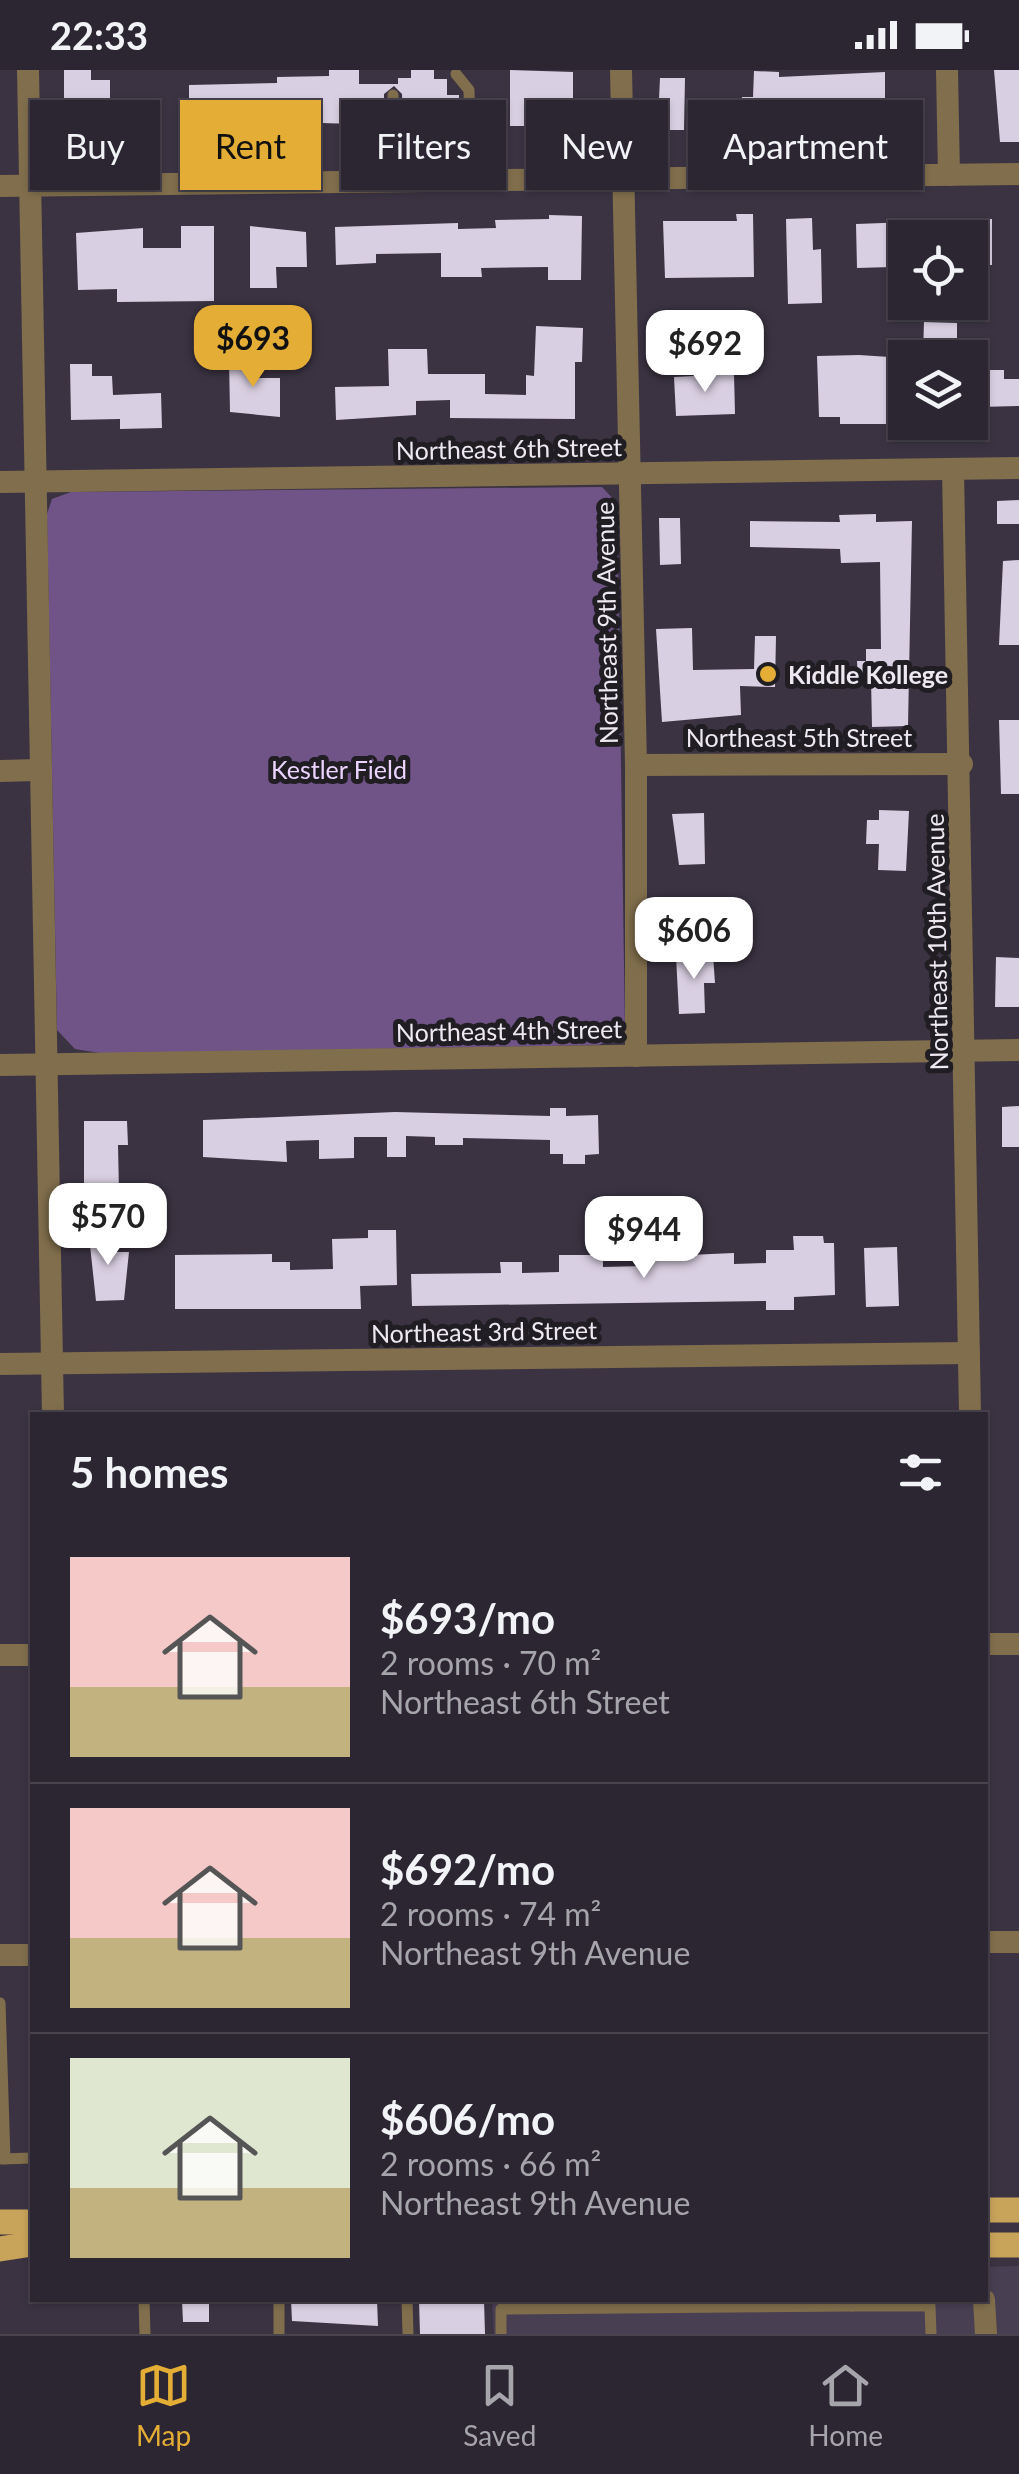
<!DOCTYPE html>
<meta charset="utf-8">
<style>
body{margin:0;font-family:Lato,sans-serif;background:#342e3a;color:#f1f3f6;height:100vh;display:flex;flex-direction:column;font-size:38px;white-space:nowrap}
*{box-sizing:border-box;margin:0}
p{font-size:32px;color:#a6a5ac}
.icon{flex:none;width:55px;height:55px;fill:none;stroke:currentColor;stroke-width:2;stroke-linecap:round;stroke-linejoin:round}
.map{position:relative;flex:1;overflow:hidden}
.drawer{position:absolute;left:30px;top:1342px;width:958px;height:890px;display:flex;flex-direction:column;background:#2c2632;border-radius:0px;box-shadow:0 2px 8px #0004,0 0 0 2px #48434d}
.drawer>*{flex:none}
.hud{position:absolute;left:30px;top:30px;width:960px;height:90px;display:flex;gap:20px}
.buttons{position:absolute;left:888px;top:150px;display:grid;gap:20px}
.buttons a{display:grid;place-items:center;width:100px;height:100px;border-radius:0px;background:#2c2632;box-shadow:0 2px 8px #0004,0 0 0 2px #48434d;font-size:50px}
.price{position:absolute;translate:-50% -85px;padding:0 22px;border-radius:20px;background:#fff;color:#222;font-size:32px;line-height:65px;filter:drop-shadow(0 2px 5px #0008)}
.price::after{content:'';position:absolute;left:50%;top:60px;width:30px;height:22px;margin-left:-15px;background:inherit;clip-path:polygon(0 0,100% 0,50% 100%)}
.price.active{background:#e4ad35;color:#111}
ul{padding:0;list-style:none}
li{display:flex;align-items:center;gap:30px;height:250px;padding:0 40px}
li+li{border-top:2px solid #48434d}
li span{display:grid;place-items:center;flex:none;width:280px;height:200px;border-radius:0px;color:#555}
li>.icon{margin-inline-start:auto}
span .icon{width:120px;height:120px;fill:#fffc;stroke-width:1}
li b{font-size:42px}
h2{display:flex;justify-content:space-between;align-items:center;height:120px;padding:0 40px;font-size:42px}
.pill{padding:0 35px;border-radius:0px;background:#2c2632;box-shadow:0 2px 8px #0004,0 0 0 2px #48434d;font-size:35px;line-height:90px}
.pill.active{background:#e4ad35;color:#111}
.status{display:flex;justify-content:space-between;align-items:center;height:70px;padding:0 50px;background:#2c2632;direction:ltr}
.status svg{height:28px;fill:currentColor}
.tab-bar{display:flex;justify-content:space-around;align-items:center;height:140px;border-top:2px solid #48434d;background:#2c2632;font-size:28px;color:#a6a5ac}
.tab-bar a{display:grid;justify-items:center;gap:5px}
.tab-bar .active{color:#e4ad35}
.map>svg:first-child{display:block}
.built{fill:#493f53}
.green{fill:#705487}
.building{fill:#d9cfe2}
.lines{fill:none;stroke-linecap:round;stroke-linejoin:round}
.lane{stroke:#806e4c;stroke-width:11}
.street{stroke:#806e4c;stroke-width:22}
.primary{stroke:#c8a35a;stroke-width:25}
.poi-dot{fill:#e4ad35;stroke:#201d23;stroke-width:4}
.labels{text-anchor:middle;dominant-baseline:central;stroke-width:10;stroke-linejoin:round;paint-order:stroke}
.street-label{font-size:25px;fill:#ede8f1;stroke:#201d23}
.poi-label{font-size:25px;font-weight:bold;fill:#ede8f1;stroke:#201d23;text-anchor:start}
.park-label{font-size:25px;fill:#ebd5fe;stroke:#201d23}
</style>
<div class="status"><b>22:33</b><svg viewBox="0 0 49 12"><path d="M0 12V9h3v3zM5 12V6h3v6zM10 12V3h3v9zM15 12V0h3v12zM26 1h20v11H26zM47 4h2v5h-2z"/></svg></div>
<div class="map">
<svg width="1019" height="2264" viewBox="0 0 1019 2264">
<rect width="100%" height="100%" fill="#3b3342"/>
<path class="built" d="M 1019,2196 L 1019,2264 L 494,2264 L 492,2230 L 985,2230 L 985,2197 Z"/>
<path class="green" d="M 602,417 L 617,433 L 625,961 L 599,975 L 106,984 L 75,979 L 57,960 L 47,444 L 52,429 L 71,422 Z"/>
<g class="building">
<path d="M 64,0 L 91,0 L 91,10 L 110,10 L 110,30 L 122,30 L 122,68 L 71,68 L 71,29 L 64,29 Z"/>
<path d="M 329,0 L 359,0 L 359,14 L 398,14 L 398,8 L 411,8 L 411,0 L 434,0 L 434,9 L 447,9 L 447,25 L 459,25 L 459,55 L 403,56 L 402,24 L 394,16 L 384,24 L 384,55 L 260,51 L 237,55 L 237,63 L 221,63 L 221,54 L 189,55 L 189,15 L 277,13 L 277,7 L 329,6 Z"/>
<path d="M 510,0 L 573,2 L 573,39 L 561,38 L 561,56 L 510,56 Z"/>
<path d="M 994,0 L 1019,0 L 1019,72 L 1000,72 Z"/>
<path d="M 754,1 L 779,2 L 779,7 L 885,2 L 885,46 L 904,46 L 904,69 L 840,70 L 840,60 L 741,55 L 742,27 L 753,27 Z"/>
<path d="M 660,8 L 685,8 L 684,60 L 652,60 L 652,29 L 659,29 Z"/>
<path d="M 736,144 L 753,144 L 754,207 L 665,208 L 663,151 L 737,151 Z"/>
<path d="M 549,145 L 582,146 L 581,210 L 548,210 L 548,197 L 481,198 L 482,207 L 441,207 L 441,183 L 376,184 L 376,193 L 336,195 L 335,157 L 458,153 L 458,159 L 496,158 L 495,150 L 549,149 Z"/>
<path d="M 812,148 L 813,180 L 821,179 L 822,233 L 788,234 L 786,149 Z"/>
<path d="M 992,149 L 992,195 L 970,195 L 970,168 L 905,168 L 905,184 L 892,184 L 892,197 L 857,198 L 856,154 Z"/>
<path d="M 181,156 L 214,156 L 214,231 L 117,232 L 117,219 L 78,220 L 76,163 L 143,158 L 143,178 L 181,178 Z"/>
<path d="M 250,156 L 306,162 L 307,197 L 276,197 L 277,218 L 250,218 Z"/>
<path d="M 924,252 L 957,253 L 957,283 L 923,282 Z"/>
<path d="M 536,256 L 583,258 L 582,292 L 575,292 L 575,349 L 450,348 L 450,330 L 416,331 L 416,345 L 336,350 L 335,317 L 389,316 L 388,279 L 427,279 L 428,304 L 485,304 L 485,324 L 526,325 L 526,305 L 534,306 Z"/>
<path d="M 684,260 L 685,288 L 655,289 L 655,261 Z"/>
<path d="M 859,285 L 905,288 L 905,346 L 900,346 L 900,354 L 840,354 L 840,347 L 819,347 L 817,286 Z"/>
<path d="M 229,289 L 257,289 L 258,308 L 280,308 L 280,347 L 230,342 Z"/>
<path d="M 70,294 L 92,294 L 92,306 L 112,306 L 113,325 L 161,323 L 162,358 L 120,359 L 120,349 L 71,350 Z"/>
<path d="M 979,300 L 1004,300 L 1004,309 L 1019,309 L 1019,336 L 979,337 Z"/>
<path d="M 734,304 L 735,344 L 676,346 L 674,307 Z"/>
<path d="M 1019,430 L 1019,454 L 997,454 L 997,431 Z"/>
<path d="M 876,444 L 876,452 L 912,451 L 908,656 L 872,657 L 871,608 L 858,609 L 857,591 L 866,591 L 866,579 L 881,579 L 880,492 L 841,493 L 840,479 L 750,477 L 750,451 L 840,452 L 839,445 Z"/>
<path d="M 659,448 L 680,448 L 681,494 L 660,495 Z"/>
<path d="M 1019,490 L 1019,575 L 999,575 L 1003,491 Z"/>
<path d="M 692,558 L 693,600 L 754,599 L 755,566 L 776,566 L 775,617 L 740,616 L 741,645 L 662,652 L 656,559 Z"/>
<path d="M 999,650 L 1019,650 L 1019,724 L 1001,724 Z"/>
<path d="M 879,740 L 909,741 L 906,801 L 878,800 L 879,774 L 866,774 L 867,750 L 879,750 Z"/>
<path d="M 704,743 L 705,794 L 679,795 L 672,744 Z"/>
<path d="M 713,885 L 715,913 L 704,913 L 705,943 L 679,944 L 676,886 Z"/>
<path d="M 996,887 L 1019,888 L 1019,937 L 995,937 Z"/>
<path d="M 1019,1036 L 1019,1077 L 1002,1077 L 1002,1037 Z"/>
<path d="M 550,1038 L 566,1038 L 566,1046 L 598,1045 L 599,1084 L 585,1085 L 585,1094 L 563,1094 L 563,1084 L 550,1084 L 550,1070 L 463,1068 L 463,1075 L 435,1075 L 435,1067 L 406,1066 L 406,1087 L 387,1087 L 387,1067 L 354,1067 L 354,1088 L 319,1089 L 319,1070 L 286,1071 L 287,1092 L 203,1087 L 203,1050 L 395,1042 L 550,1046 Z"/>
<path d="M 84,1051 L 127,1051 L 128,1075 L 118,1075 L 119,1122 L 84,1122 Z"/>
<path d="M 368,1160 L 396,1160 L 397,1215 L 360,1216 L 361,1239 L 175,1239 L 175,1185 L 272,1184 L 272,1192 L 290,1192 L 290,1200 L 333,1199 L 332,1169 L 368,1168 Z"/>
<path d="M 115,1165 L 116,1182 L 129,1182 L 124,1230 L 96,1231 L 89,1166 Z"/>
<path d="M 793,1166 L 823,1166 L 824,1173 L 834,1173 L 835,1225 L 794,1227 L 794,1240 L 766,1240 L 766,1231 L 412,1236 L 411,1204 L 501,1203 L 500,1192 L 522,1192 L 522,1203 L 559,1202 L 559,1185 L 603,1185 L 603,1197 L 643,1196 L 643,1187 L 734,1183 L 734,1194 L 766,1193 L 766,1180 L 794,1180 Z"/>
<path d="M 897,1177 L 899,1236 L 866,1237 L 864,1178 Z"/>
<path d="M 182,2230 L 209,2230 L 209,2252 L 183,2252 Z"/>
<path d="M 291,2230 L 377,2230 L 378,2256 L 292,2251 Z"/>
<path d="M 419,2230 L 484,2230 L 485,2264 L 420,2264 Z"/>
</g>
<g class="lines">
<g class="lane">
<path d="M 456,4 L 469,20 L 470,69"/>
<path d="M 393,25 L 394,69"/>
<path d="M 394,111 L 394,69 L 470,69 L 475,110"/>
<path d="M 0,1933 L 5,2089"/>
<path d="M 2,2089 L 32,2088"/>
<path d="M 144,2230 L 145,2264"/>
<path d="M 279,2230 L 279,2264"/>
<path d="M 407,2230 L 408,2264"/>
<path d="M 853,2236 L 930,2236 L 931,2264"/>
<path d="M 501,2264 L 501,2239 L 853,2236 L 852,2230"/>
</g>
<g class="street">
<path d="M 28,0 L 53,1345"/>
<path d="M 621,0 L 636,695 L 636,986"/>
<path d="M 947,0 L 949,105"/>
<path d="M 0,116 L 1019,104"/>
<path d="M 953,399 L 970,1345"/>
<path d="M 0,412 L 1019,398"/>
<path d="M 636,695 L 962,694"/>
<path d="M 0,701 L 38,700"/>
<path d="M 0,995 L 1019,980"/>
<path d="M 0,1294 L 969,1283"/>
<path d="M 985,1574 L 1019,1574"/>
<path d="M 0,1585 L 32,1585"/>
<path d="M 985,1872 L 1019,1872"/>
<path d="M 0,1885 L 32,1885"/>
<path d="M 984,2230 L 986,2264"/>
</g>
<g class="primary">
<path d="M 985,2140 L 1019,2140"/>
<path d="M 0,2152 L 32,2152"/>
<path d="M 985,2175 L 1019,2175"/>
<path d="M 0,2179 L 32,2174"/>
</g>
</g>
<circle class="poi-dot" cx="768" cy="604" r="10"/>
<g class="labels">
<g class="street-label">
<text transform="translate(509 378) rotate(-1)">Northeast 6th Street</text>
<text transform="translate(606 553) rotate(-91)">Northeast 9th Avenue</text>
<text x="799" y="667">Northeast 5th Street</text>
<text transform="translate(936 872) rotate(-91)">Northeast 10th Avenue</text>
<text transform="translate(509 960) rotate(-1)">Northeast 4th Street</text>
<text transform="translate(484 1261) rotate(-1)">Northeast 3rd Street</text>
</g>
<g class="poi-label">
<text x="788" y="604">Kiddle Kollege</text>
</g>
<g class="park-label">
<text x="339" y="699">Kestler Field</text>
</g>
</g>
</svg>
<div class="buttons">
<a><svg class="icon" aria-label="locate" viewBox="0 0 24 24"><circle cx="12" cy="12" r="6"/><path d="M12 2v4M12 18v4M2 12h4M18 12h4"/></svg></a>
<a><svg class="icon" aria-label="layers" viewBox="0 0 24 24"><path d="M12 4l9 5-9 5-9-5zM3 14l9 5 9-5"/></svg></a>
</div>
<b class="price active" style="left:253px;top:320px">$693</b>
<b class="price" style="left:705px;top:325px">$692</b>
<b class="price" style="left:694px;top:912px">$606</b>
<b class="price" style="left:108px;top:1198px">$570</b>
<b class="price" style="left:644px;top:1211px">$944</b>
<div class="hud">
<a class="pill">Buy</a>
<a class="pill active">Rent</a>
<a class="pill">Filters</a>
<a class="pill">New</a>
<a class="pill">Apartment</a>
</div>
<section class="drawer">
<h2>5 homes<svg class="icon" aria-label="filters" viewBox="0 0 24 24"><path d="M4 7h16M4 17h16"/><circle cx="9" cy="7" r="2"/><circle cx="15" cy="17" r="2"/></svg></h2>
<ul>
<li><span style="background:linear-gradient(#f6c9c9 65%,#c2b280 0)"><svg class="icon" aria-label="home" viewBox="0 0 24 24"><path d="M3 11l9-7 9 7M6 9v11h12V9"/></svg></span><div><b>$693/mo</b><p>2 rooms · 70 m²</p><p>Northeast 6th Street</p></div></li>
<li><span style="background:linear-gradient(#f6c9c9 65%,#c2b280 0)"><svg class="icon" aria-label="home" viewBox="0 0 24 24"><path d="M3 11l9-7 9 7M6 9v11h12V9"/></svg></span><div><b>$692/mo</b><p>2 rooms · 74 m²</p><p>Northeast 9th Avenue</p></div></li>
<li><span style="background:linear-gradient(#dfe7d0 65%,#c2b280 0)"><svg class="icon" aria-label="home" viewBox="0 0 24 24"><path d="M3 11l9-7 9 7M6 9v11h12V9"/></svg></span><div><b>$606/mo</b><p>2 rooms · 66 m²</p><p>Northeast 9th Avenue</p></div></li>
</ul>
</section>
</div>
<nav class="tab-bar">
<a class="active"><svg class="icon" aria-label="map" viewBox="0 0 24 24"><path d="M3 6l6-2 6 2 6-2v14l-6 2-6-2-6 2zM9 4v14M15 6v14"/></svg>Map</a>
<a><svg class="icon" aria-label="saved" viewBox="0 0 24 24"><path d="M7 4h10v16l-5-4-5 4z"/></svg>Saved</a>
<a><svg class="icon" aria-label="home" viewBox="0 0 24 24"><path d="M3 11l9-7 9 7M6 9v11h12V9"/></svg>Home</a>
</nav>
